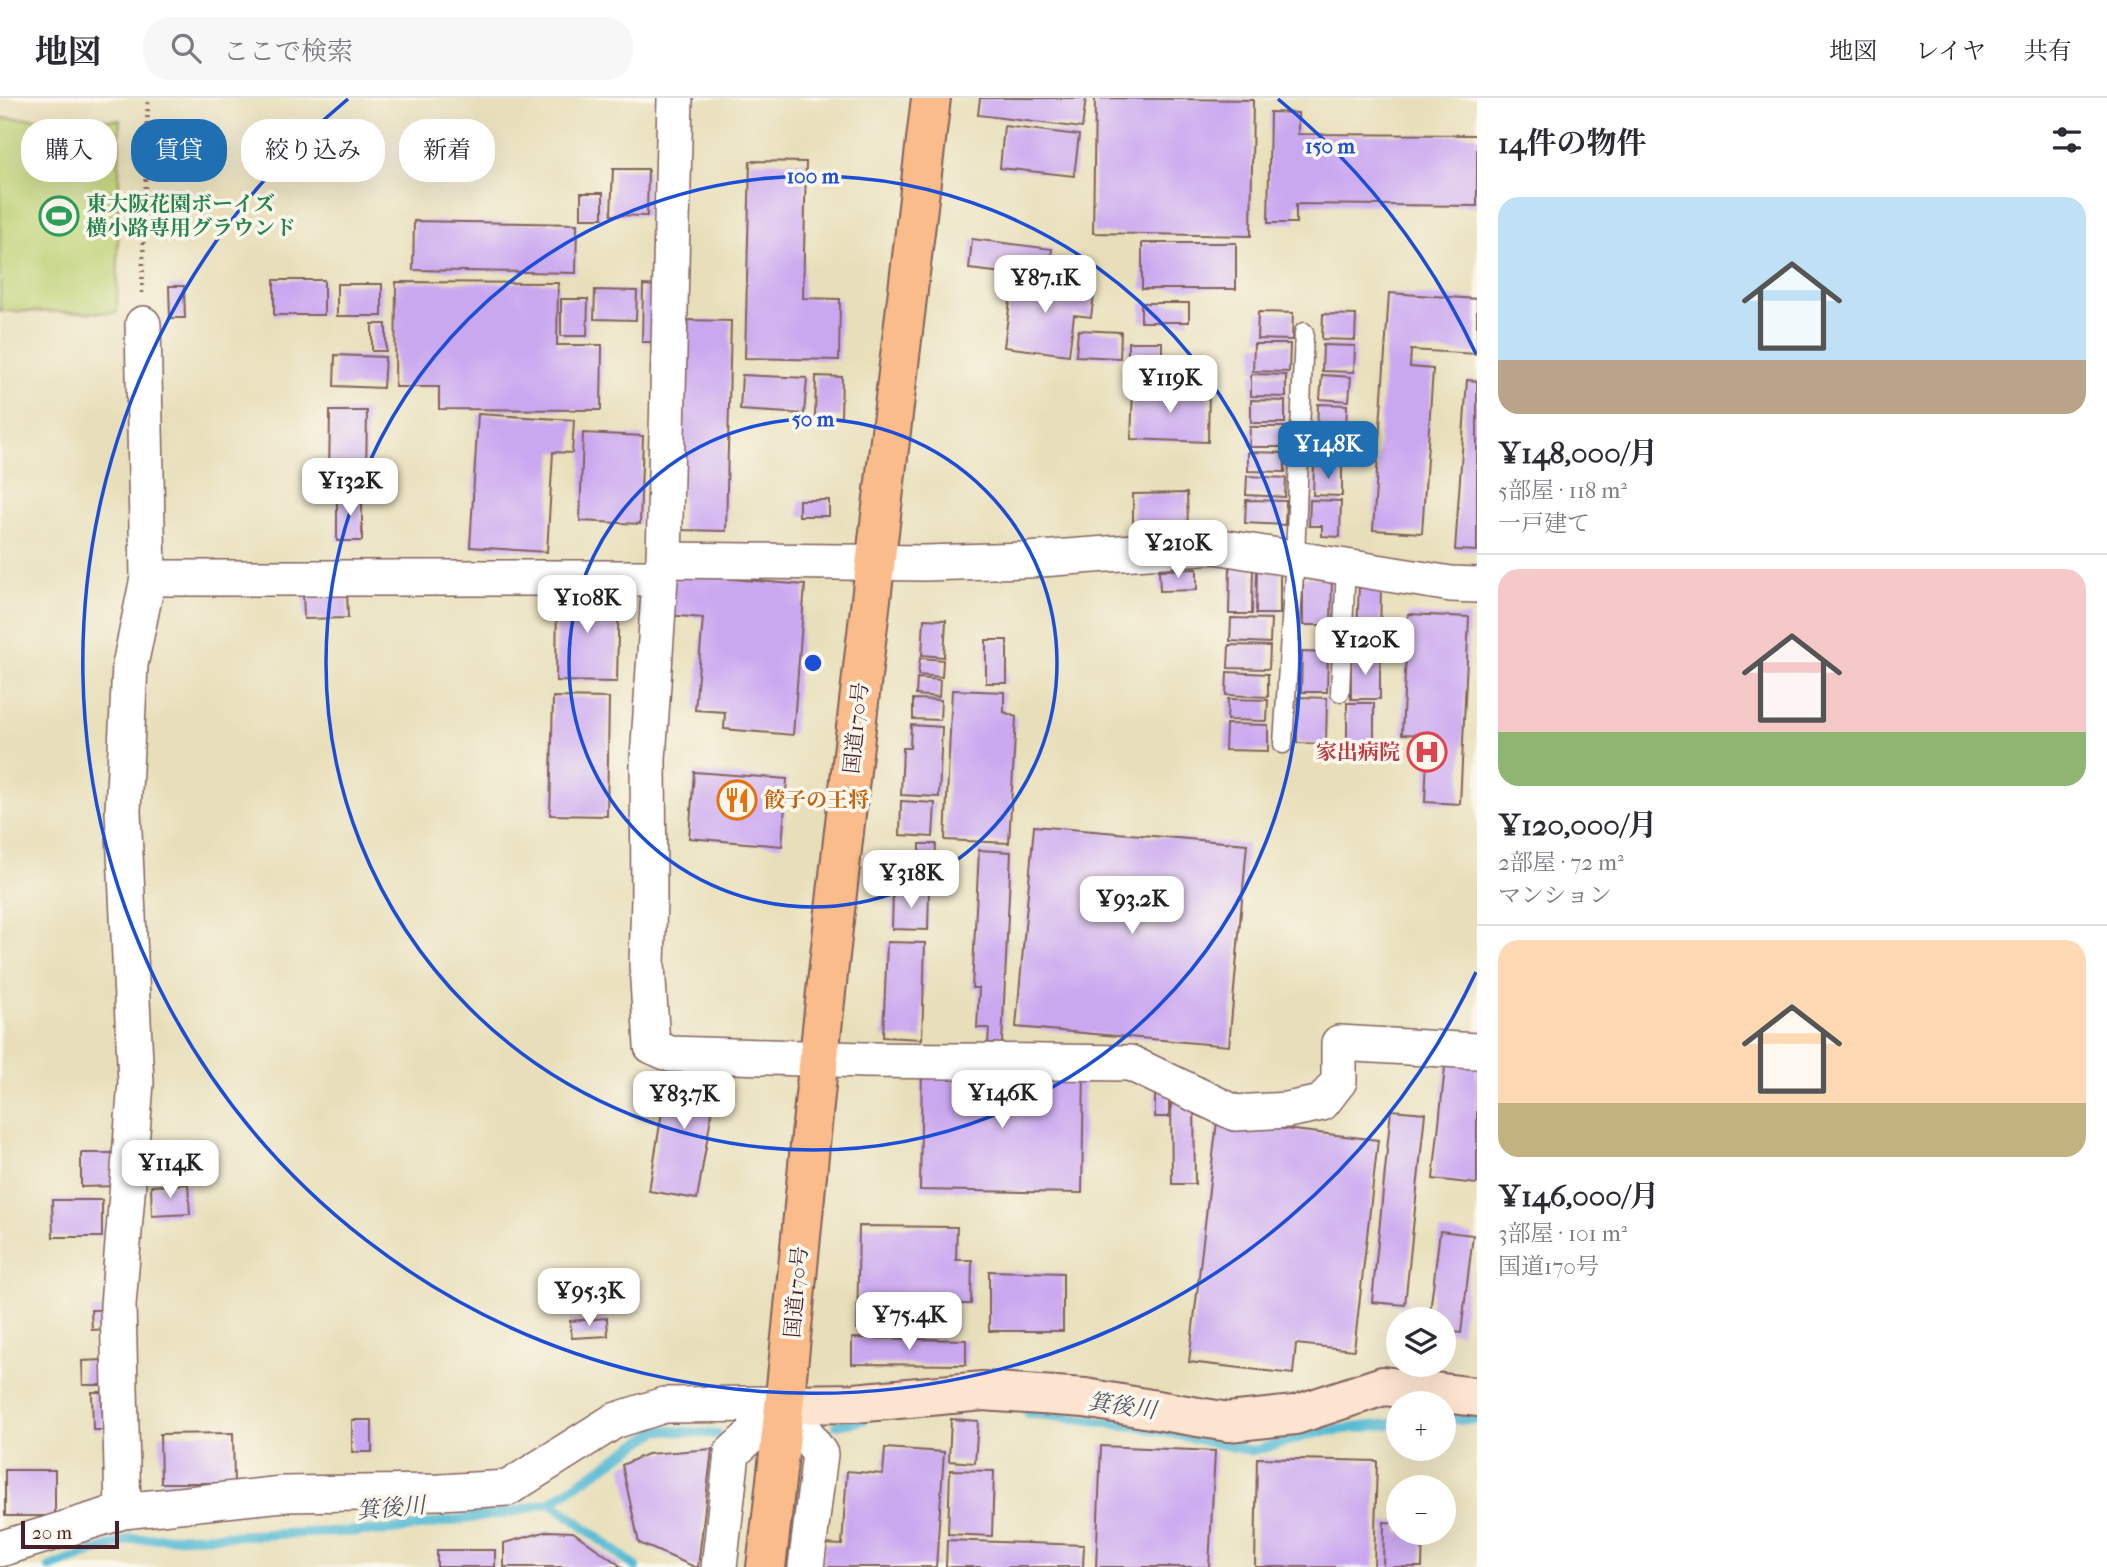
<!DOCTYPE html>
<html lang="ja">
<meta charset="utf-8">
<style>
body{margin:0;font-family:"IM FELL French Canon","Noto Serif JP",serif;background:#f7f7f7;color:#2b2b33;height:100vh;display:flex;flex-direction:column;font-size:26px;white-space:nowrap}
*{box-sizing:border-box;margin:0}
p{font-size:23px;color:#7c7c81}
.icon{flex:none;width:38px;height:38px;fill:none;stroke:currentColor;stroke-width:2;stroke-linecap:round;stroke-linejoin:round}
.map{position:relative;flex:1;overflow:hidden}
.drawer{display:flex;flex-direction:column;background:#fff;width:630px}
.drawer>*{flex:none}
.top-card{position:absolute;left:21px;top:21px;width:665px;height:63px;display:flex;gap:14px}
.controls{position:absolute;left:1386px;top:1209px;display:grid;gap:14px}
.controls a{display:grid;place-items:center;width:70px;height:70px;border-radius:50%;background:#fff;box-shadow:0 7px 28px #0002;font-size:35px}
.scale{position:absolute;left:21px;bottom:18px;width:98px;box-sizing:border-box;padding-left:7px;border:4px solid #4a1f2b;border-top:0;font-size:19px;line-height:24px;white-space:nowrap;color:#4a1f2b;-webkit-text-stroke:5px #fbf7ec;paint-order:stroke}
.price{position:absolute;translate:-50% -60px;padding:0 16px;border-radius:14px;background:#fff;color:#222;font-size:23px;line-height:46px;filter:drop-shadow(0 2px 4px #0008)}
.price::after{content:'';position:absolute;left:50%;top:42px;width:21px;height:16px;margin-left:-10px;background:inherit;clip-path:polygon(0 0,100% 0,50% 100%)}
.price.on{background:#1f6fb2;color:#fff}
ul{padding:0;list-style:none}
li{display:grid;align-content:center;gap:14px;height:371px;padding:0 21px}
li+li{border-top:2px solid #e1e1e2}
li span{display:grid;place-items:center;height:217px;border-radius:21px;color:#555}
li>.icon{margin-inline-start:auto}
span .icon{width:126px;height:126px;fill:#fffc;stroke-width:1}
li b{font-size:30px}
h2{display:flex;justify-content:space-between;align-items:center;height:84px;padding:0 21px;font-size:30px}
.chip{padding:0 24px;border-radius:28px;background:#fff;box-shadow:0 7px 28px #0002;font-size:24px;line-height:63px}
.chip.on{background:#1f6fb2;color:#fff}
header{display:flex;align-items:center;gap:42px;box-sizing:border-box;height:98px;padding:0 35px;background:#fff;border-bottom:2px solid #e1e1e2}
header strong{font-size:33px}
nav{display:flex;gap:38px;margin-inline-start:auto;font-size:24px}
.search{width:490px;height:63px;background:#f7f7f7;display:flex;align-items:center;gap:18px;box-sizing:border-box;padding:0 24px;border-radius:28px;color:#7c7c81;font-size:26px}
main{display:flex;flex:1;min-height:0}
.map>svg:first-child{display:block}
.green{fill:#bed174;stroke:#847850;stroke-width:2}
.lines{fill:none;stroke-linecap:round;stroke-linejoin:round}
.stream{stroke:#54bad3;stroke-width:10}
.building{fill:#caa8f0}
.lane-casing{stroke:#81625d;stroke-width:21}
.street-casing{stroke:#81625d;stroke-width:38}
.secondary-casing{stroke:#81625d;stroke-width:42}
.highway-casing{stroke:#81625d;stroke-width:42}
.path{stroke:#81625d;stroke-width:4.5;stroke-dasharray:2 5;stroke-linecap:butt}
.lane{stroke:#fff;stroke-width:18}
.street{stroke:#fff;stroke-width:35}
.secondary{stroke:#fde4d0;stroke-width:38}
.highway{stroke:#f9bc8a;stroke-width:38}
.ring{fill:none;stroke:#1d4ed8;stroke-width:3.5}
.labels{text-anchor:middle;dominant-baseline:central;stroke-width:7;stroke-linejoin:round;paint-order:stroke}
.leisure-label{font-size:21px;font-weight:bold;fill:#27864d;stroke:#fbf7ec;text-anchor:start}
.street-label{font-size:21px;fill:#4a1f2b;stroke:#fbf7ec}
.health-label{font-size:21px;font-weight:bold;fill:#be3a42;stroke:#fbf7ec;text-anchor:end}
.food-label{font-size:21px;font-weight:bold;fill:#c56008;stroke:#fbf7ec;text-anchor:start}
.water-label{font-size:23px;font-style:italic;fill:#4e5566;stroke:#fbf7ec}
.centre{fill:#1d4ed8;stroke:#fbf7ec;stroke-width:3.5}
.ring-label{font-size:21px;text-anchor:middle;font-weight:bold;fill:#1d4ed8;stroke:#fbf7ec;stroke-width:7;stroke-linejoin:round;paint-order:stroke}
</style>
<header>
<strong>地図</strong>
<div class="search"><svg class="icon" aria-label="search" viewBox="0 0 24 24"><circle cx="10" cy="10" r="6"/><path d="M15 15l6 6"/></svg>ここで検索</div>
<nav><a>地図</a><a>レイヤ</a><a>共有</a></nav>
</header>
<main>
<div class="map">
<svg width="1477" height="1469" viewBox="0 0 1477 1469">
<rect width="100%" height="100%" fill="#fbf7ec"/>
<filter id="ink" filterUnits="userSpaceOnUse"><feTurbulence type="fractalNoise" baseFrequency=".0143" numOctaves="2"/><feDisplacementMap in="SourceGraphic" scale="14" xChannelSelector="R" yChannelSelector="G"/><feConvolveMatrix kernelMatrix="1 2 1 2 8 2 1 2 1" color-interpolation-filters="sRGB"/></filter>
<filter id="wash" filterUnits="userSpaceOnUse"><feTurbulence type="fractalNoise" baseFrequency=".00686" numOctaves="4" result="noise"/><feDisplacementMap in="SourceGraphic" scale="28" xChannelSelector="R" yChannelSelector="G"/><feGaussianBlur stdDeviation="1.57" result="paint"/><feColorMatrix in="noise" values="0 0 0 0 0 0 0 0 0 0 0 0 0 0 0 0 0 1.4 0 .05"/><feComposite in="paint" operator="in"/></filter>
<g filter="url(#wash)">
<rect width="100%" height="100%" fill="#e8dfba"/>
<path class="green" d="M 0,20 L 120,22 L 117,215 L 0,213 Z"/>
<g class="lines">
<g class="stream">
<path d="M 1028,1315 L 1142,1329 L 1253,1353 L 1320,1334 L 1398,1325"/>
<path d="M 1444,1320 L 1477,1322"/>
<path d="M 837,1327 L 863,1322"/>
<path d="M 551,1404 L 636,1469"/>
<path d="M 50,1469 L 131,1441 L 393,1432 L 516,1413 L 551,1404 L 658,1332 L 717,1336"/>
</g>
</g>
<g id="blocks">
<g class="building">
<path d="M 980,0 L 1086,0 L 1082,30 L 978,17 Z"/>
<path d="M 1095,0 L 1253,2 L 1251,138 L 1093,135 Z"/>
<path d="M 1270,14 L 1298,15 L 1298,36 L 1477,37 L 1477,108 L 1296,106 L 1296,125 L 1268,125 Z"/>
<path d="M 1004,28 L 1079,37 L 1074,78 L 1000,70 Z"/>
<path d="M 750,63 L 806,64 L 803,200 L 840,201 L 839,262 L 745,260 Z"/>
<path d="M 613,71 L 648,71 L 647,118 L 611,117 Z"/>
<rect x="581" y="95" width="22" height="25"/>
<path d="M 414,123 L 577,126 L 576,175 L 413,172 Z"/>
<path d="M 972,141 L 1052,151 L 1049,180 L 969,171 Z"/>
<rect x="1142" y="145" width="94" height="46"/>
<path d="M 1013,179 L 1095,190 L 1091,219 L 1074,217 L 1069,257 L 1004,249 Z"/>
<rect x="274" y="182" width="50" height="35"/>
<path d="M 396,184 L 558,185 L 557,247 L 602,247 L 601,312 L 439,311 L 439,289 L 395,289 Z"/>
<rect x="337" y="186" width="45" height="32"/>
<path d="M 643,187 L 660,188 L 659,244 L 642,244 Z"/>
<path d="M 169,188 L 184,188 L 185,220 L 170,220 Z"/>
<path d="M 595,192 L 637,193 L 636,222 L 594,221 Z"/>
<path d="M 1389,195 L 1477,201 L 1477,256 L 1411,252 L 1410,269 L 1433,271 L 1422,435 L 1373,432 Z"/>
<path d="M 561,201 L 588,201 L 587,238 L 561,238 Z"/>
<rect x="1141" y="205" width="48" height="19"/>
<path d="M 1258,214 L 1293,215 L 1292,242 L 1257,241 Z"/>
<path d="M 1323,216 L 1356,217 L 1355,242 L 1322,241 Z"/>
<path d="M 686,222 L 731,223 L 726,433 L 681,432 Z"/>
<rect x="372" y="226" width="14" height="27"/>
<path d="M 1078,232 L 1121,234 L 1120,260 L 1076,258 Z"/>
<rect x="1128" y="244" width="34" height="39"/>
<path d="M 1254,246 L 1290,246 L 1289,274 L 1253,273 Z"/>
<path d="M 1323,247 L 1355,248 L 1354,274 L 1322,273 Z"/>
<path d="M 335,257 L 385,259 L 383,290 L 334,288 Z"/>
<path d="M 1251,276 L 1286,277 L 1286,299 L 1251,298 Z"/>
<path d="M 742,277 L 807,280 L 804,316 L 740,312 Z"/>
<path d="M 1322,277 L 1351,279 L 1349,303 L 1320,301 Z"/>
<path d="M 816,278 L 842,279 L 841,319 L 815,319 Z"/>
<path d="M 1467,282 L 1477,283 L 1477,453 L 1455,452 Z"/>
<path d="M 1133,291 L 1209,293 L 1208,344 L 1131,341 Z"/>
<path d="M 1251,302 L 1285,303 L 1285,325 L 1251,325 Z"/>
<path d="M 1318,306 L 1347,307 L 1346,333 L 1317,332 Z"/>
<path d="M 330,313 L 367,313 L 366,380 L 329,380 Z"/>
<path d="M 478,316 L 574,322 L 572,355 L 553,354 L 547,454 L 470,449 Z"/>
<path d="M 1250,329 L 1286,329 L 1285,349 L 1249,349 Z"/>
<path d="M 583,335 L 643,338 L 640,426 L 580,423 Z"/>
<rect x="1315" y="337" width="29" height="26"/>
<path d="M 1248,354 L 1285,355 L 1285,374 L 1248,373 Z"/>
<path d="M 1314,368 L 1342,368 L 1342,398 L 1313,397 Z"/>
<path d="M 1247,378 L 1286,380 L 1285,399 L 1246,397 Z"/>
<path d="M 1187,395 L 1188,430 L 1133,432 L 1133,396 Z"/>
<rect x="337" y="398" width="25" height="45"/>
<rect x="799" y="402" width="30" height="16"/>
<path d="M 1246,402 L 1286,403 L 1285,427 L 1245,425 Z"/>
<path d="M 1310,402 L 1341,403 L 1340,439 L 1322,438 L 1322,428 L 1309,428 Z"/>
<path d="M 1230,468 L 1253,469 L 1252,516 L 1229,516 Z"/>
<path d="M 1257,470 L 1280,471 L 1280,516 L 1256,516 Z"/>
<path d="M 1197,471 L 1197,492 L 1160,493 L 1159,472 Z"/>
<path d="M 670,476 L 805,487 L 793,637 L 724,631 L 725,614 L 695,612 L 703,520 L 667,517 Z"/>
<path d="M 1303,479 L 1332,479 L 1331,527 L 1303,527 Z"/>
<path d="M 1359,488 L 1381,489 L 1380,534 L 1357,533 Z"/>
<path d="M 557,490 L 619,491 L 617,584 L 556,583 Z"/>
<path d="M 347,492 L 348,520 L 304,521 L 303,493 Z"/>
<path d="M 1408,516 L 1469,519 L 1460,706 L 1425,704 L 1428,637 L 1402,636 Z"/>
<path d="M 1231,520 L 1271,521 L 1270,545 L 1230,543 Z"/>
<path d="M 924,521 L 946,522 L 944,559 L 922,557 Z"/>
<rect x="986" y="542" width="21" height="43"/>
<path d="M 1229,547 L 1270,548 L 1269,571 L 1228,570 Z"/>
<path d="M 1302,554 L 1328,555 L 1327,594 L 1301,594 Z"/>
<path d="M 1351,557 L 1380,558 L 1380,601 L 1351,601 Z"/>
<path d="M 920,560 L 943,562 L 942,579 L 918,577 Z"/>
<path d="M 1227,574 L 1268,576 L 1268,599 L 1226,597 Z"/>
<path d="M 917,580 L 940,582 L 939,599 L 916,597 Z"/>
<path d="M 952,592 L 1004,594 L 1004,614 L 1016,619 L 1009,745 L 945,742 Z"/>
<path d="M 553,599 L 609,600 L 607,718 L 550,717 Z"/>
<path d="M 1298,599 L 1327,600 L 1326,646 L 1297,645 Z"/>
<path d="M 913,601 L 941,602 L 940,622 L 913,621 Z"/>
<path d="M 1228,601 L 1268,602 L 1267,623 L 1227,622 Z"/>
<rect x="1347" y="605" width="27" height="39"/>
<path d="M 1226,626 L 1268,627 L 1268,653 L 1225,652 Z"/>
<path d="M 911,627 L 942,629 L 939,699 L 901,697 L 903,650 L 910,650 Z"/>
<path d="M 694,674 L 787,681 L 782,748 L 689,740 Z"/>
<path d="M 901,703 L 935,705 L 933,739 L 900,737 Z"/>
<path d="M 1034,728 L 1247,746 L 1229,948 L 1016,929 Z"/>
<path d="M 920,746 L 936,746 L 935,765 L 920,765 Z"/>
<path d="M 979,752 L 1011,754 L 1002,946 L 988,945 L 989,930 L 977,930 L 979,890 L 972,890 Z"/>
<path d="M 895,768 L 934,769 L 933,789 L 894,787 Z"/>
<path d="M 893,792 L 929,793 L 928,832 L 892,831 Z"/>
<path d="M 887,844 L 925,845 L 922,941 L 883,939 Z"/>
<path d="M 1446,960 L 1477,963 L 1477,1086 L 1433,1081 Z"/>
<path d="M 670,965 L 719,972 L 697,1101 L 649,1093 Z"/>
<path d="M 922,969 L 1084,972 L 1082,1095 L 920,1092 Z"/>
<rect x="1155" y="993" width="14" height="26"/>
<path d="M 1171,1002 L 1194,1002 L 1195,1086 L 1172,1086 Z"/>
<path d="M 1391,1012 L 1425,1015 L 1405,1207 L 1372,1204 Z"/>
<path d="M 1217,1023 L 1378,1042 L 1354,1252 L 1296,1246 L 1293,1276 L 1189,1264 Z"/>
<path d="M 81,1055 L 116,1055 L 117,1088 L 81,1089 Z"/>
<path d="M 188,1086 L 190,1116 L 152,1118 L 151,1088 Z"/>
<path d="M 52,1102 L 102,1102 L 102,1139 L 53,1139 Z"/>
<path d="M 859,1128 L 957,1129 L 956,1162 L 972,1162 L 971,1206 L 957,1206 L 956,1233 L 857,1231 Z"/>
<path d="M 1440,1133 L 1473,1137 L 1461,1235 L 1444,1233 L 1444,1222 L 1429,1222 Z"/>
<path d="M 989,1173 L 1063,1175 L 1063,1233 L 989,1233 Z"/>
<path d="M 91,1212 L 108,1212 L 108,1231 L 92,1232 Z"/>
<path d="M 607,1220 L 608,1238 L 572,1240 L 570,1223 Z"/>
<path d="M 852,1240 L 966,1242 L 966,1267 L 852,1266 Z"/>
<path d="M 103,1262 L 104,1287 L 83,1287 L 82,1263 Z"/>
<path d="M 92,1294 L 102,1294 L 103,1332 L 93,1332 Z"/>
<path d="M 951,1321 L 978,1323 L 975,1365 L 949,1363 Z"/>
<rect x="352" y="1322" width="20" height="32"/>
<path d="M 233,1335 L 234,1385 L 161,1385 L 160,1336 Z"/>
<path d="M 1101,1348 L 1215,1353 L 1209,1469 L 1096,1469 Z"/>
<path d="M 885,1350 L 944,1354 L 936,1469 L 823,1469 L 824,1446 L 842,1447 L 847,1373 L 883,1376 Z"/>
<path d="M 712,1351 L 698,1469 L 695,1469 L 639,1445 L 622,1367 L 647,1356 Z"/>
<path d="M 1257,1360 L 1377,1363 L 1374,1469 L 1255,1469 Z"/>
<rect x="5" y="1372" width="50" height="46"/>
<path d="M 950,1372 L 994,1373 L 992,1438 L 948,1436 Z"/>
<path d="M 1384,1424 L 1398,1425 L 1398,1435 L 1423,1435 L 1422,1469 L 1383,1469 Z"/>
<path d="M 548,1433 L 573,1434 L 622,1469 L 504,1469 L 504,1445 Z"/>
<path d="M 947,1442 L 1084,1447 L 1083,1469 L 946,1469 Z"/>
<rect x="437" y="1452" width="58" height="17"/>
</g>
</g>
</g>
<g filter="url(#ink)">
<use href="#blocks" fill-opacity="0" stroke="#81625d" stroke-width="2"/>
<g class="lines">
<g class="lane-casing">
<g id="lane">
<path d="M 1340,594 L 1346,468"/>
<path d="M 1283,646 L 1295,460 L 1304,234"/>
</g>
</g>
<g class="street-casing">
<g id="street">
<path d="M 675,0 L 664,462 L 660,480 L 648,661 L 649,800 L 647,866 L 652,948 L 670,956 L 865,962 L 1130,965 L 1235,1015 L 1287,1012 L 1322,1005 L 1339,983 L 1339,945 L 1477,953"/>
<path d="M 664,462 L 924,465 L 1027,462 L 1215,448 L 1451,486 L 1477,487"/>
<path d="M 148,480 L 660,480"/>
<path d="M 786,1306 L 820,1356 L 806,1469"/>
<path d="M 123,1413 L 118,1207 L 136,985 L 123,713 L 130,567 L 148,480 L 143,226"/>
<path d="M 0,1451 L 123,1413 L 282,1396 L 440,1394 L 508,1390 L 614,1323 L 664,1307 L 786,1306"/>
<path d="M 719,1469 L 732,1355 L 786,1306"/>
</g>
</g>
<g class="secondary-casing">
<path id="secondary" d="M 786,1306 L 855,1305 L 983,1293 L 1085,1300 L 1228,1324 L 1295,1317 L 1383,1288 L 1477,1299"/>
</g>
<g class="highway-casing">
<path id="highway" d="M 766,1469 C 787,1299 801,1129 819,959 C 853,639 893,320 931,0"/>
</g>
<path class="path" d="M 142,195 L 148,0"/>
<use href="#lane" class="lane"/>
<use href="#street" class="street"/>
<use href="#secondary" class="secondary"/>
<use href="#highway" class="highway"/>
</g>
</g>
<g class="ring">
<circle cx="813" cy="565" r="244"/>
<circle cx="813" cy="565" r="487"/>
<path d="M1476 874A731 731 0 1 1 348 1M1278 1A731 731 0 0 1 1476 256"/>
</g>
<defs>
<g id="stadium-ring" transform="scale(2.0125)"><circle r="9.5" fill="#fbf7ec" stroke="#2e9e5b" stroke-width="1.5"/><path d="M0-5a6.5 5 0 1 0 0 10a6.5 5 0 1 0 0-10ZM-3.5-1.8h7v3.6h-7Z" fill="#2e9e5b"/></g>
<g id="hospital-ring" transform="scale(2.0125)"><circle r="9.5" fill="#fbf7ec" stroke="#e0444e" stroke-width="1.5"/><path d="M-5-5h3v3.5h4V-5h3V5h-3V1.5h-4V5h-3Z" fill="#e0444e"/></g>
<g id="restaurant-ring" transform="scale(2.0125)"><circle r="9.5" fill="#fbf7ec" stroke="#e8710a" stroke-width="1.5"/><path d="M-5-6h1v4h1v-4h1v4h1v-4h1v5L-1.5 .5V6h-2V.5L-5-1ZM5-6V6H3V1.5H1.5Q1.5-4 5-6Z" fill="#e8710a"/></g>
</defs>
<g fill-rule="evenodd">
<use href="#stadium-ring" x="59" y="118"/>
<use href="#hospital-ring" x="1427" y="654"/>
<use href="#restaurant-ring" x="737" y="702"/>
</g>
<g class="labels">
<g class="leisure-label">
<text x="86" y="106">東大阪花園ボーイズ<tspan x="86" dy="24">横小路専用グラウンド</tspan></text>
</g>
<g class="street-label">
<text transform="translate(856 630) rotate(-84)">国道170号</text>
<text transform="translate(796 1194) rotate(-85)">国道170号</text>
</g>
<g class="health-label">
<text x="1400" y="654">家出病院</text>
</g>
<g class="food-label">
<text x="764" y="702">餃子の王将</text>
</g>
<g class="water-label">
<text transform="translate(1122 1308) rotate(8)">箕後川</text>
<text transform="translate(391 1410) rotate(-5)">箕後川</text>
</g>
</g>
<circle cx="813" cy="565" r="10" class="centre"/>
<g class="ring-label">
<text x="1330" y="55">150 m</text>
<text x="813" y="85">100 m</text>
<text x="813" y="328">50 m</text>
</g>
</svg>
<div class="controls">
<a><svg class="icon" aria-label="layers" viewBox="0 0 24 24"><path d="M12 4l9 5-9 5-9-5zM3 14l9 5 9-5"/></svg></a>
<a>+</a>
<a>−</a>
</div>
<div class="scale">20 m</div>
<b class="price" style="left:1045px;top:217px">¥87.1K</b>
<b class="price" style="left:1170px;top:317px">¥119K</b>
<b class="price on" style="left:1328px;top:383px">¥148K</b>
<b class="price" style="left:350px;top:420px">¥132K</b>
<b class="price" style="left:1178px;top:482px">¥210K</b>
<b class="price" style="left:587px;top:537px">¥108K</b>
<b class="price" style="left:1365px;top:579px">¥120K</b>
<b class="price" style="left:911px;top:812px">¥318K</b>
<b class="price" style="left:1132px;top:838px">¥93.2K</b>
<b class="price" style="left:1002px;top:1032px">¥146K</b>
<b class="price" style="left:684px;top:1033px">¥83.7K</b>
<b class="price" style="left:170px;top:1102px">¥114K</b>
<b class="price" style="left:589px;top:1230px">¥95.3K</b>
<b class="price" style="left:909px;top:1254px">¥75.4K</b>
<div class="top-card">
<a class="chip">購入</a>
<a class="chip on">賃貸</a>
<a class="chip">絞り込み</a>
<a class="chip">新着</a>
</div>
</div>
<section class="drawer">
<h2>14件の物件<svg class="icon" aria-label="filters" viewBox="0 0 24 24"><path d="M4 7h16M4 17h16"/><circle cx="9" cy="7" r="2"/><circle cx="15" cy="17" r="2"/></svg></h2>
<ul>
<li><span style="background:linear-gradient(#bfe0f5 75%,#b9a48a 0)"><svg class="icon" aria-label="home" viewBox="0 0 24 24"><path d="M3 11l9-7 9 7M6 9v11h12V9"/></svg></span><div><b>¥148,000/月</b><p>5部屋 · 118 m²</p><p>一戸建て</p></div></li>
<li><span style="background:linear-gradient(#f6c9c9 75%,#8fb573 0)"><svg class="icon" aria-label="home" viewBox="0 0 24 24"><path d="M3 11l9-7 9 7M6 9v11h12V9"/></svg></span><div><b>¥120,000/月</b><p>2部屋 · 72 m²</p><p>マンション</p></div></li>
<li><span style="background:linear-gradient(#ffd9b3 75%,#c2b280 0)"><svg class="icon" aria-label="home" viewBox="0 0 24 24"><path d="M3 11l9-7 9 7M6 9v11h12V9"/></svg></span><div><b>¥146,000/月</b><p>3部屋 · 101 m²</p><p>国道170号</p></div></li>
</ul>
</section>
</main>
